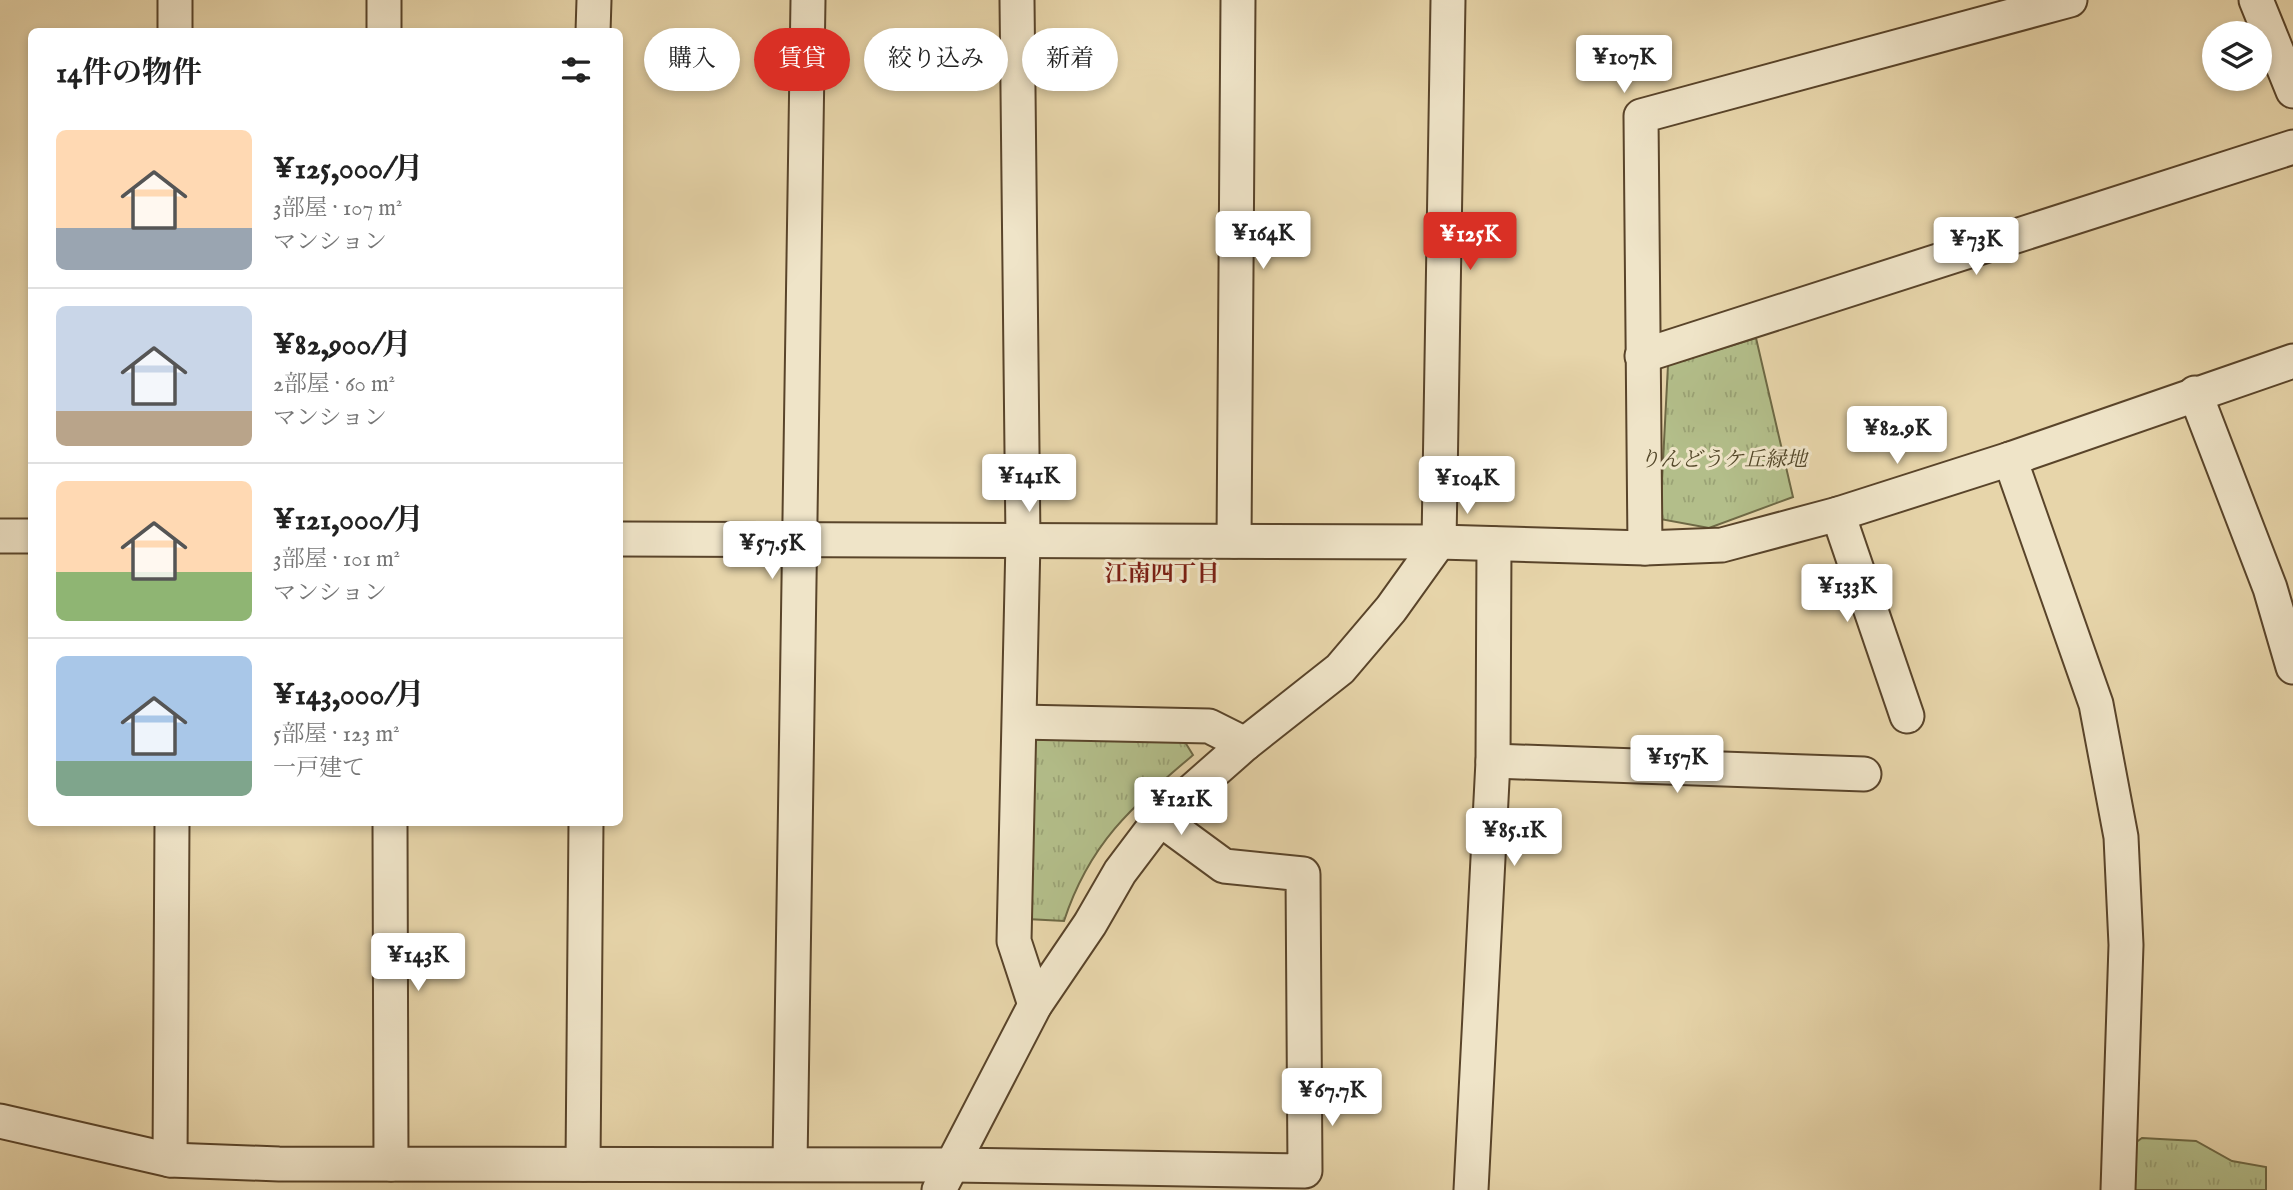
<!DOCTYPE html>
<html lang="ja">
<meta charset="utf-8">
<style>
body{margin:0;font-family:"IM FELL English","Noto Serif JP",serif;background:#f6f6f6;color:#222;height:100vh;display:flex;flex-direction:column;font-size:26px;white-space:nowrap}
*{box-sizing:border-box;margin:0}
p{font-size:23px;color:#767676}
.icon{flex:none;width:38px;height:38px;fill:none;stroke:currentColor;stroke-width:2;stroke-linecap:round;stroke-linejoin:round}
.map{position:relative;flex:1;overflow:hidden}
.details{position:absolute;left:28px;top:28px;width:595px;height:798px;display:flex;flex-direction:column;background:#fff;border-radius:10px;box-shadow:0 4px 10px #0003}
.details>*{flex:none}
.hud{position:absolute;left:644px;top:28px;width:665px;height:63px;display:flex;gap:14px}
.tools{position:absolute;left:2202px;top:21px;display:grid;gap:14px}
.tools a{display:grid;place-items:center;width:70px;height:70px;border-radius:50%;background:#fff;box-shadow:0 4px 10px #0003;font-size:35px}
.price{position:absolute;translate:-50% -60px;padding:0 16px;border-radius:7px;background:#fff;color:#222;font-size:23px;line-height:46px;filter:drop-shadow(0 2px 4px #0008)}
.price::after{content:'';position:absolute;left:50%;top:42px;width:21px;height:16px;margin-left:-10px;background:inherit;clip-path:polygon(0 0,100% 0,50% 100%)}
.price.selected{background:#d93025;color:#fff}
ul{padding:0;list-style:none}
li{display:flex;align-items:center;gap:21px;height:175px;padding:0 28px}
li+li{border-top:2px solid #e0e0e0}
li span{display:grid;place-items:center;flex:none;width:196px;height:140px;border-radius:10px;color:#555}
li>.icon{margin-inline-start:auto}
span .icon{width:84px;height:84px;fill:#fffc;stroke-width:1}
li b{font-size:30px}
h2{display:flex;justify-content:space-between;align-items:center;height:84px;padding:0 28px;font-size:30px}
.tag{padding:0 24px;border-radius:32px;background:#fff;box-shadow:0 4px 10px #0003;font-size:24px;line-height:63px}
.tag.selected{background:#d93025;color:#fff}
.map>svg:first-child{display:block}
.park{fill:url(#park-tufts);stroke:#6e6945;stroke-width:2}
.lines{fill:none;stroke-linecap:round;stroke-linejoin:round}
.minor-casing{stroke:#59442a;stroke-width:37}
.minor{stroke:#efe4c8;stroke-width:33}
.labels{text-anchor:middle;dominant-baseline:central;stroke-width:6;stroke-linejoin:round;paint-order:stroke}
.park-label{font-size:21px;font-style:italic;fill:#534729;stroke:#efe4c8}
.neighbourhood-label{font-size:23px;font-weight:bold;fill:#7a1f14;stroke:#efe4c8}
</style>
<div class="map">
<svg width="2293" height="1190" viewBox="0 0 2293 1190">
<defs>
<pattern id="park-tufts" width="24" height="20" patternUnits="userSpaceOnUse" patternTransform="scale(1.75)"><rect width="24" height="20" fill="#b3be8a"/><path d="M3 7l-1-3M5 7V3M7 7l1-3M15 17l-1-3M17 17v-4M19 17l1-3" fill="none" stroke="#9aa275"/></pattern>
</defs>
<rect width="100%" height="100%" fill="#e7d5aa"/>
<filter id="stains"><feTurbulence type="fractalNoise" baseFrequency=".00286" numOctaves="4"/><feColorMatrix values="0 0 0 0 .2 0 0 0 0 .09 0 0 0 0 .02 0 0 0 .5 -.17"/></filter>
<radialGradient id="worn" r=".72"><stop offset=".6" stop-color="#630" stop-opacity="0"/><stop offset="1" stop-color="#630" stop-opacity=".3"/></radialGradient>
<g class="park">
<path d="M 1756,338 L 1793,497 L 1709,528 L 1660,519 L 1668,365 Z"/>
<path d="M 1180,734 L 1193,755 C 1132,807 1090,842 1064,921 L 1027,919 L 1031,736 Z"/>
<path d="M 2142,1138 L 2196,1141 L 2232,1161 L 2266,1167 L 2266,1190 L 2133,1190 L 2135,1143 Z"/>
</g>
<g class="lines">
<g class="minor-casing">
<g id="minor">
<path d="M 384,0 L 384,32"/>
<path d="M 1017,0 L 1023,541 L 1014,941 L 1035,1005"/>
<path d="M 2256,0 L 2293,91"/>
<path d="M 175,32 L 175,0"/>
<path d="M 593,32 L 594,0"/>
<path d="M 1642,356 L 2293,147"/>
<path d="M 2195,393 L 2270,588 L 2293,667"/>
<path d="M 2010,459 L 2096,704 L 2121,837 L 2126,945 L 2118,1190"/>
<path d="M 1838,514 L 1907,716"/>
<path d="M 0,536 L 32,536"/>
<path d="M 620,539 L 1439,542 L 1645,548 L 1722,545 L 1838,514 L 2010,459 L 2293,361"/>
<path d="M 1234,541 L 1238,0"/>
<path d="M 1645,548 L 1641,116 L 2070,0"/>
<path d="M 1020,722 L 1209,726 L 1245,744"/>
<path d="M 1493,761 L 1864,774"/>
<path d="M 390,822 L 391,1164"/>
<path d="M 0,1121 L 170,1160 L 279,1164 L 953,1165 L 1305,1171 L 1303,874 L 1224,866 L 1160,819"/>
<path d="M 170,1160 L 172,822"/>
<path d="M 583,1164 L 586,822"/>
<path d="M 790,1164 L 808,0"/>
<path d="M 939,1190 L 1035,1005 L 1090,924 L 1120,872 L 1160,819 L 1245,744 L 1340,669 L 1391,609 L 1439,542 L 1448,0"/>
<path d="M 1471,1190 L 1493,761 L 1494,544"/>
</g>
</g>
<use href="#minor" class="minor"/>
</g>
<g class="labels">
<g class="park-label">
<text x="1723" y="460">りんどうケ丘緑地</text>
</g>
<g class="neighbourhood-label">
<text x="1162" y="574">江南四丁目</text>
</g>
</g>
<rect width="100%" height="100%" filter="url(#stains)"/>
<rect width="100%" height="100%" fill="url(#worn)"/>
</svg>
<div class="tools">
<a><svg class="icon" aria-label="layers" viewBox="0 0 24 24"><path d="M12 4l9 5-9 5-9-5zM3 14l9 5 9-5"/></svg></a>
</div>
<b class="price" style="left:1624px;top:95px">¥107K</b>
<b class="price" style="left:1263px;top:271px">¥164K</b>
<b class="price selected" style="left:1470px;top:272px">¥125K</b>
<b class="price" style="left:1976px;top:277px">¥73K</b>
<b class="price" style="left:1897px;top:466px">¥82.9K</b>
<b class="price" style="left:1029px;top:514px">¥141K</b>
<b class="price" style="left:1467px;top:516px">¥104K</b>
<b class="price" style="left:772px;top:581px">¥57.5K</b>
<b class="price" style="left:1847px;top:624px">¥133K</b>
<b class="price" style="left:1677px;top:795px">¥157K</b>
<b class="price" style="left:1181px;top:837px">¥121K</b>
<b class="price" style="left:1514px;top:868px">¥85.1K</b>
<b class="price" style="left:418px;top:993px">¥143K</b>
<b class="price" style="left:1332px;top:1128px">¥67.7K</b>
<div class="hud">
<a class="tag">購入</a>
<a class="tag selected">賃貸</a>
<a class="tag">絞り込み</a>
<a class="tag">新着</a>
</div>
<section class="details">
<h2>14件の物件<svg class="icon" aria-label="filters" viewBox="0 0 24 24"><path d="M4 7h16M4 17h16"/><circle cx="9" cy="7" r="2"/><circle cx="15" cy="17" r="2"/></svg></h2>
<ul>
<li><span style="background:linear-gradient(#ffd9b3 70%,#9aa5b1 0)"><svg class="icon" aria-label="home" viewBox="0 0 24 24"><path d="M3 11l9-7 9 7M6 9v11h12V9"/></svg></span><div><b>¥125,000/月</b><p>3部屋 · 107 m²</p><p>マンション</p></div></li>
<li><span style="background:linear-gradient(#c9d6e8 75%,#b9a48a 0)"><svg class="icon" aria-label="home" viewBox="0 0 24 24"><path d="M3 11l9-7 9 7M6 9v11h12V9"/></svg></span><div><b>¥82,900/月</b><p>2部屋 · 60 m²</p><p>マンション</p></div></li>
<li><span style="background:linear-gradient(#ffd9b3 65%,#8fb573 0)"><svg class="icon" aria-label="home" viewBox="0 0 24 24"><path d="M3 11l9-7 9 7M6 9v11h12V9"/></svg></span><div><b>¥121,000/月</b><p>3部屋 · 101 m²</p><p>マンション</p></div></li>
<li><span style="background:linear-gradient(#a9c7e8 75%,#7fa58c 0)"><svg class="icon" aria-label="home" viewBox="0 0 24 24"><path d="M3 11l9-7 9 7M6 9v11h12V9"/></svg></span><div><b>¥143,000/月</b><p>5部屋 · 123 m²</p><p>一戸建て</p></div></li>
</ul>
</section>
</div>
